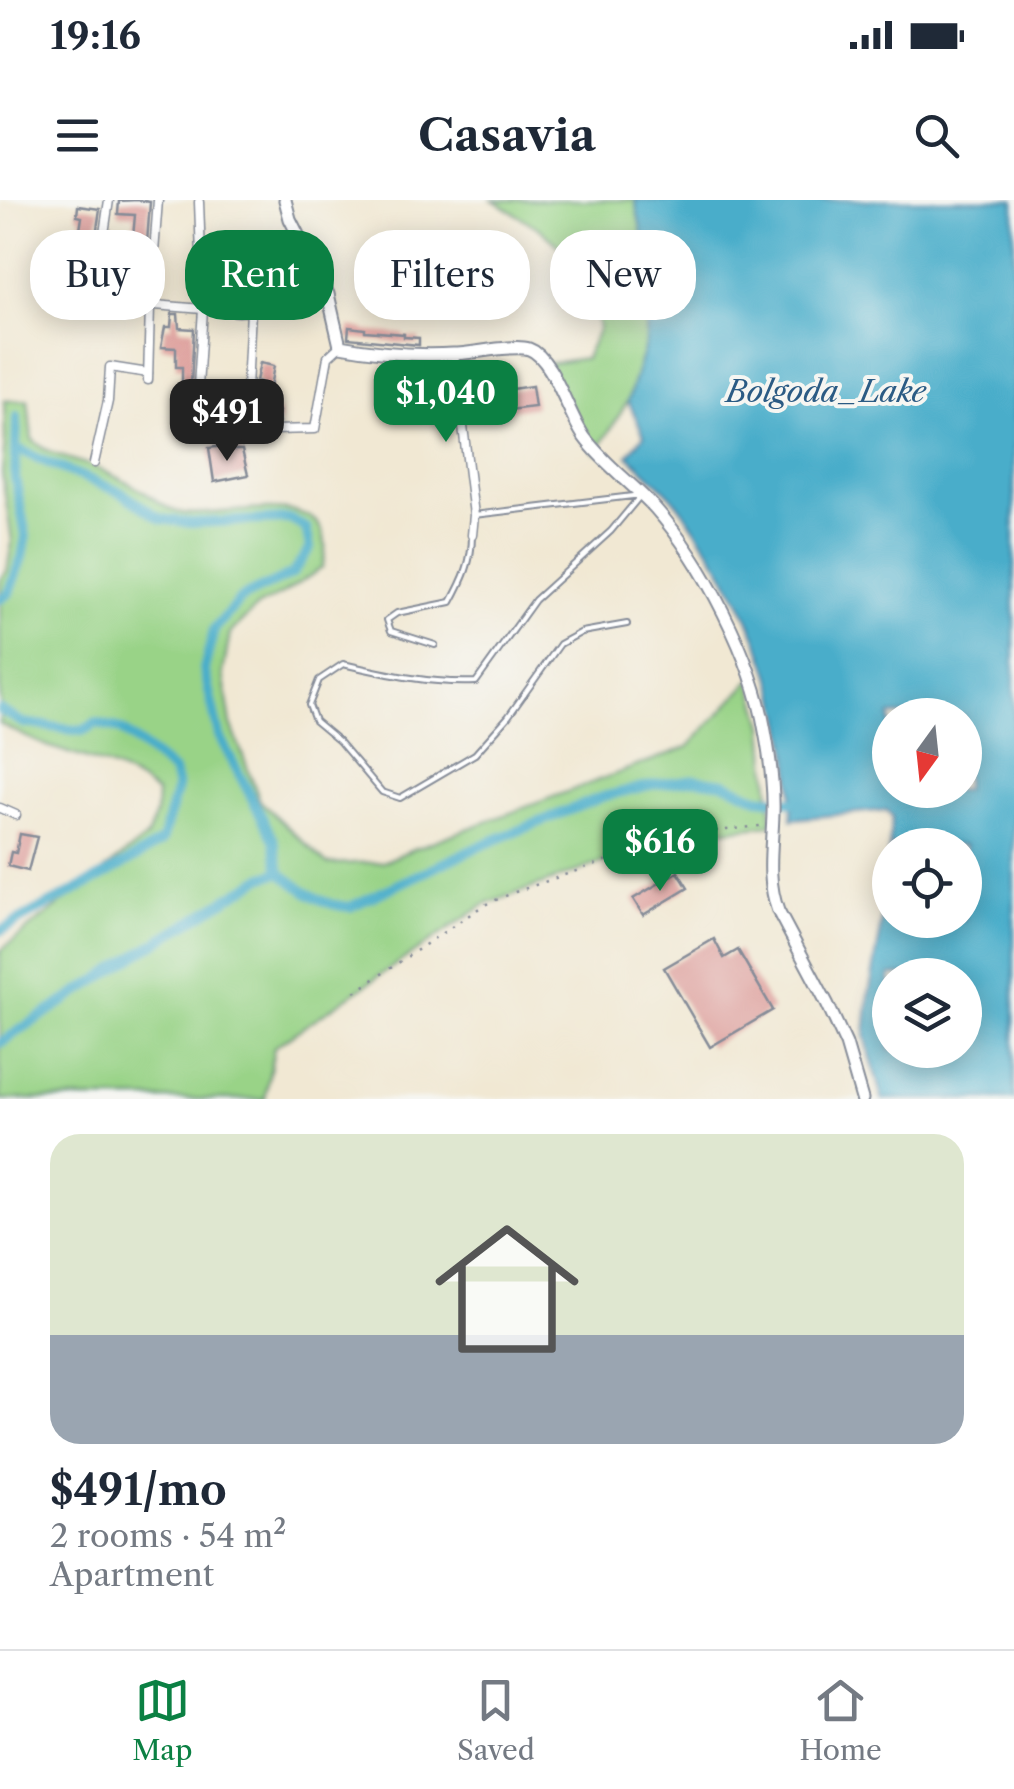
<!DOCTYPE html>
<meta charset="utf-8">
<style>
body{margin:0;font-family:"Libre Caslon Text",serif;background:#f2f2f3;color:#1f2937;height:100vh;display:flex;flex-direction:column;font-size:38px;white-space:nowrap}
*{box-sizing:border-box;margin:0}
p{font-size:32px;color:#747a83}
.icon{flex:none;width:55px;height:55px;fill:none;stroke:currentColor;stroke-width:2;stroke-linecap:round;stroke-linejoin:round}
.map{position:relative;height:899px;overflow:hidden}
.drawer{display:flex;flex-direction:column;background:#fff;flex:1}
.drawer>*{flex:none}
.top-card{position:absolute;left:30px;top:30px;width:955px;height:90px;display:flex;gap:20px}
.needle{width:65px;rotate:195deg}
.tools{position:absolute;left:872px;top:498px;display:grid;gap:20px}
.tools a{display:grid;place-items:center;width:110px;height:110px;border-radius:50%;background:#fff;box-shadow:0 5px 25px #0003;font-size:50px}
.price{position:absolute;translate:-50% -85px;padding:0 22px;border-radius:20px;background:#0b8043;color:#fff;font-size:32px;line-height:65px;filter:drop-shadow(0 2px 5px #0008)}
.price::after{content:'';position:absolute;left:50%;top:60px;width:30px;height:22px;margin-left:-15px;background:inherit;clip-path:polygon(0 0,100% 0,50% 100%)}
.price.selected{background:#222;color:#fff}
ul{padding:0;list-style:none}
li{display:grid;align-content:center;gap:20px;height:530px;padding:0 50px}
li+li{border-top:2px solid #e0e1e3}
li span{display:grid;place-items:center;height:310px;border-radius:30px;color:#555}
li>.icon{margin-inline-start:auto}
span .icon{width:180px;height:180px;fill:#fffc;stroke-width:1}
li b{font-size:42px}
.chip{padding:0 35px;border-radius:40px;background:#fff;box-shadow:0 5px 25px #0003;font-size:35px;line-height:90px}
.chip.selected{background:#0b8043;color:#fff}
.status{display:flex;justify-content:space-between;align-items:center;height:70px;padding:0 50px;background:#fff;direction:ltr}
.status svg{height:28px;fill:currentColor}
header{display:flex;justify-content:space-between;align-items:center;height:130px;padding:0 50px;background:#fff;font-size:45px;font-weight:800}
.tab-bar{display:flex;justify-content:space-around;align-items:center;height:140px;border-top:2px solid #e0e1e3;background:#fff;font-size:28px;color:#747a83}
.tab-bar a{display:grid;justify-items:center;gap:5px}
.tab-bar .selected{color:#0b8043}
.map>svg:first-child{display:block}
.green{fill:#99d387;stroke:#5a8172;stroke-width:2.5}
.water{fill:#4aadca;stroke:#326e94;stroke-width:2.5;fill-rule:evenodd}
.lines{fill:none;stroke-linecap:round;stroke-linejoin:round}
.canal{stroke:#4aadca;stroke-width:10}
.building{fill:#dea09d}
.lane-casing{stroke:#868c98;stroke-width:8}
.street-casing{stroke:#868c98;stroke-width:11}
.secondary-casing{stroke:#868c98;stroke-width:15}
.path{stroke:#868c98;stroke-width:2.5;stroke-dasharray:2.5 8;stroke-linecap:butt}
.lane{stroke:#fff;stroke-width:4}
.street{stroke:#fff;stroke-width:8}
.secondary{stroke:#fff;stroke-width:11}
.labels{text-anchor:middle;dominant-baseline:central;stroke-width:8;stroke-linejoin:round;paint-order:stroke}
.water-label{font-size:30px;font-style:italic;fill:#2b5b84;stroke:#f6f6f2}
</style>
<div class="status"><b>19:16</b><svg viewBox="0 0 49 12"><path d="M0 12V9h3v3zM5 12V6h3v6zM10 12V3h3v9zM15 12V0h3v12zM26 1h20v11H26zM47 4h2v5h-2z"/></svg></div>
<header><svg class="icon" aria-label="menu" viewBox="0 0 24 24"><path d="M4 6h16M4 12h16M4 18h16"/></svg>Casavia<svg class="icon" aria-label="search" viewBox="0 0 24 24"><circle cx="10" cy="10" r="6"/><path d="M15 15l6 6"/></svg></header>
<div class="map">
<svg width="1014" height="899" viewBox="0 0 1014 899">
<rect width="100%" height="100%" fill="#f6f6f2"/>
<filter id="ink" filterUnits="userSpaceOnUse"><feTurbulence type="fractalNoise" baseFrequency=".01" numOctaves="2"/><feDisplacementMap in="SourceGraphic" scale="20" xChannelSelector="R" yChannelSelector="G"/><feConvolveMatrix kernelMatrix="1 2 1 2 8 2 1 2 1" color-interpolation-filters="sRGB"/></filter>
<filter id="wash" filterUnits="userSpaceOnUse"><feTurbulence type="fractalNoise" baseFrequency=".0048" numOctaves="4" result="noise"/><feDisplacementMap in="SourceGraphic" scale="40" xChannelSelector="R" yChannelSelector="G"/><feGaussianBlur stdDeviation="2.25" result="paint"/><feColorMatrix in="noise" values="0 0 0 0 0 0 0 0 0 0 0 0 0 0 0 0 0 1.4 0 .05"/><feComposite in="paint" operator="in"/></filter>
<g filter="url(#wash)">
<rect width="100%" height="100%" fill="#f1e8d3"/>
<g class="green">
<path d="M 493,0 L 635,0 L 649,67 L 646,142 L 628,201 L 596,253 L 546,164 L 585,158 L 599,128 L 587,78 L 566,52 L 540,29 Z"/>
<path d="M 28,200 L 32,239 C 52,258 70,257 94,267 C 108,273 123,280 136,287 C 152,295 166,311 183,313 C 230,319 346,279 322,368 L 284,393 L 257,407 L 230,433 L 223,473 L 231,524 L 260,601 L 327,664 L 383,662 L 413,649 L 688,547 L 751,480 L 764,525 L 772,625 L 708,632 L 637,650 L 484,705 L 274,847 L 265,899 L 0,899 L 0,751 L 147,637 L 156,614 L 157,594 C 126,567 88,560 50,547 C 33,541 16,532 0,524 L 0,379 L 7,371 L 12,341 L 2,273 L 5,240 L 4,201 Z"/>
</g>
<path class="water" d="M 635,0 L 1014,0 L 1014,899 L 882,899 L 865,836 L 869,795 L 880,735 L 892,617 L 887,610 L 792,619 C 794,517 758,419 700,336 C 690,321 680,305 667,292 C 655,280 641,268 628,255 L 644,235 L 628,201 L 646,142 L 649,67 ZM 890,515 L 965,515 L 965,590 L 890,590 ZM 890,645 L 965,645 L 965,720 L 890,720 ZM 890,775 L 965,775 L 965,850 L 890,850 Z"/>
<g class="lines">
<g class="canal">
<path d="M 16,248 L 48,263 L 122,293 L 161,319 L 191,323 L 289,319 L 306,328 L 310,348 L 292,374 L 241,398 L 214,430 L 204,469 L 219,536 L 274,640 L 280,672"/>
<path d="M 0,399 L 9,393 L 22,357 L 26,336 L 15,278 L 17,217"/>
<path d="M 0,510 L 23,523 L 82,531 L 97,523 L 121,530 L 173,571 L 177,588 L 162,641 C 111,675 54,700 0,731"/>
<path d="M 0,843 L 136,755 L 261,678 L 280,672 C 304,690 319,705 350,707 L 480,646 L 602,597 L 650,585 L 695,579 L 725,583 L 758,598 L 793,602"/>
</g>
</g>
<g id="blocks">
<g class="building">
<path d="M 138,0 L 150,2 L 145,70 L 131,70 L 132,55 L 113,52 L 114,41 L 132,42 L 133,37 L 135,15 L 118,14 L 119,1 Z"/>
<path d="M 78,6 L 100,9 L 94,49 L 81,48 L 83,31 L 80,30 L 82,17 L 77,16 Z"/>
<path d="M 172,114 L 178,114 L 179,128 L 194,129 L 191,183 L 182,183 L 182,167 L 176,167 L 176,148 L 161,147 L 165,127 L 171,127 Z"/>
<path d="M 349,127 L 365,129 L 365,131 L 404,134 L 404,137 L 419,138 L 419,145 L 348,138 Z"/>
<path d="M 260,163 L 274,166 L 269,192 L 267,192 L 266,211 L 279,211 L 280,222 L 249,222 L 251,198 L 258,198 L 260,182 L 256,181 Z"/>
<path d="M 532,186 L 535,207 L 508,210 L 505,190 Z"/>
<path d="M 223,246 L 223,250 L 242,250 L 248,275 L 214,282 L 209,248 Z"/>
<path d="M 20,634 L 37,637 L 28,671 L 8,666 L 11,652 L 16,653 Z"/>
<path d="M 678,672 L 688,688 L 643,715 L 633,699 Z"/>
<path d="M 714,739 L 724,758 L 738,750 L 773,810 L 710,847 L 664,768 Z"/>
</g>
</g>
</g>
<g filter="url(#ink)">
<use href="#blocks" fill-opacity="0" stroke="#868c98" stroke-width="2.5"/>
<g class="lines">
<g class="lane-casing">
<g id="lane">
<path d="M 474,315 L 641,295 L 611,331 L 535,400 L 476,482 C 430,484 386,474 343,464 L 319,480 L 309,505 L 315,521 L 339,541 L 382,592 L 400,598 L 475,554 L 508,517 L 560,444 L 582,432 L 627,424"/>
<path d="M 435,445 L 391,431 L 387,420 L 397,413 L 451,402 C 463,380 472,361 472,336"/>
</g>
</g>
<g class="street-casing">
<g id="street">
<path d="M 109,0 L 99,68 L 106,101 L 239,112 L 251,111 L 247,187"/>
<path d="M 454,154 L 474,315 L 472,335"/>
<path d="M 148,180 L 150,106 L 158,0"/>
<path d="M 198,187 L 203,109 L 199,2"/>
<path d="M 197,213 L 197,232 L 315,229 L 328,157 L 340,146"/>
<path d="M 94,263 L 108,201 L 110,167 L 148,173"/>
<path d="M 0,608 L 16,615"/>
</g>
</g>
<g class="secondary-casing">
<path id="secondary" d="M 285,0 L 290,19 L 328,94 L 340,146 C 377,153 416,156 453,154 C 472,154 513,144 529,149 C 553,157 569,217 585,238 C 605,265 632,283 655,308 C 703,362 753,459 765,531 C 770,558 774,586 773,614 C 772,648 766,678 778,711 L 827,803 L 846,844 L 862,899"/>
</g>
<path class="path" d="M 355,792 L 484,705 L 515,692 L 637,650 L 708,632 L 760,626"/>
<use href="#lane" class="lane"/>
<use href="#street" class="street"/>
<use href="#secondary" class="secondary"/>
</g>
</g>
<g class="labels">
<g class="water-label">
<text x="826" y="191">Bolgoda_Lake</text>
</g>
</g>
</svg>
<div class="tools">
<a><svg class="needle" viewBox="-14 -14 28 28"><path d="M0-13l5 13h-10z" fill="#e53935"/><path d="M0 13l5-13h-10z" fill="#747a83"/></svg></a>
<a><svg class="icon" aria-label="locate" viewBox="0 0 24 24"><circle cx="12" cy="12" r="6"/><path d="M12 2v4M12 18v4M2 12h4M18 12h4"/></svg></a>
<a><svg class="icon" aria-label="layers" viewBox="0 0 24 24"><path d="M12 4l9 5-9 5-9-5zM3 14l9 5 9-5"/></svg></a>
</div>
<b class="price" style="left:446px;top:245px">$1,040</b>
<b class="price selected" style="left:227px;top:264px">$491</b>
<b class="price" style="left:660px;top:694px">$616</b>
<div class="top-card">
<a class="chip">Buy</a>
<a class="chip selected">Rent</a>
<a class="chip">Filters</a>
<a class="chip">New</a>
</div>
</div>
<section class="drawer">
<ul>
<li><span style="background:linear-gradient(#dfe7d0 65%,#9aa5b1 0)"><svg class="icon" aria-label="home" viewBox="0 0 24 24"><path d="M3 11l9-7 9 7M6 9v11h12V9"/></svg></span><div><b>$491/mo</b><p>2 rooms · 54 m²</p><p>Apartment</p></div></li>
</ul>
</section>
<nav class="tab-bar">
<a class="selected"><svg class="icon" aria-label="map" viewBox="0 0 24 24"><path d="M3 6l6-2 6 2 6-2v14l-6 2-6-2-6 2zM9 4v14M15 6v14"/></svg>Map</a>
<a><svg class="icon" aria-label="saved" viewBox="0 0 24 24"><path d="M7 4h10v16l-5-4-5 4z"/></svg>Saved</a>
<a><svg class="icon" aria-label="home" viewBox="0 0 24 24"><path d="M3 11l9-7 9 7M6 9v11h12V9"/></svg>Home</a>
</nav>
